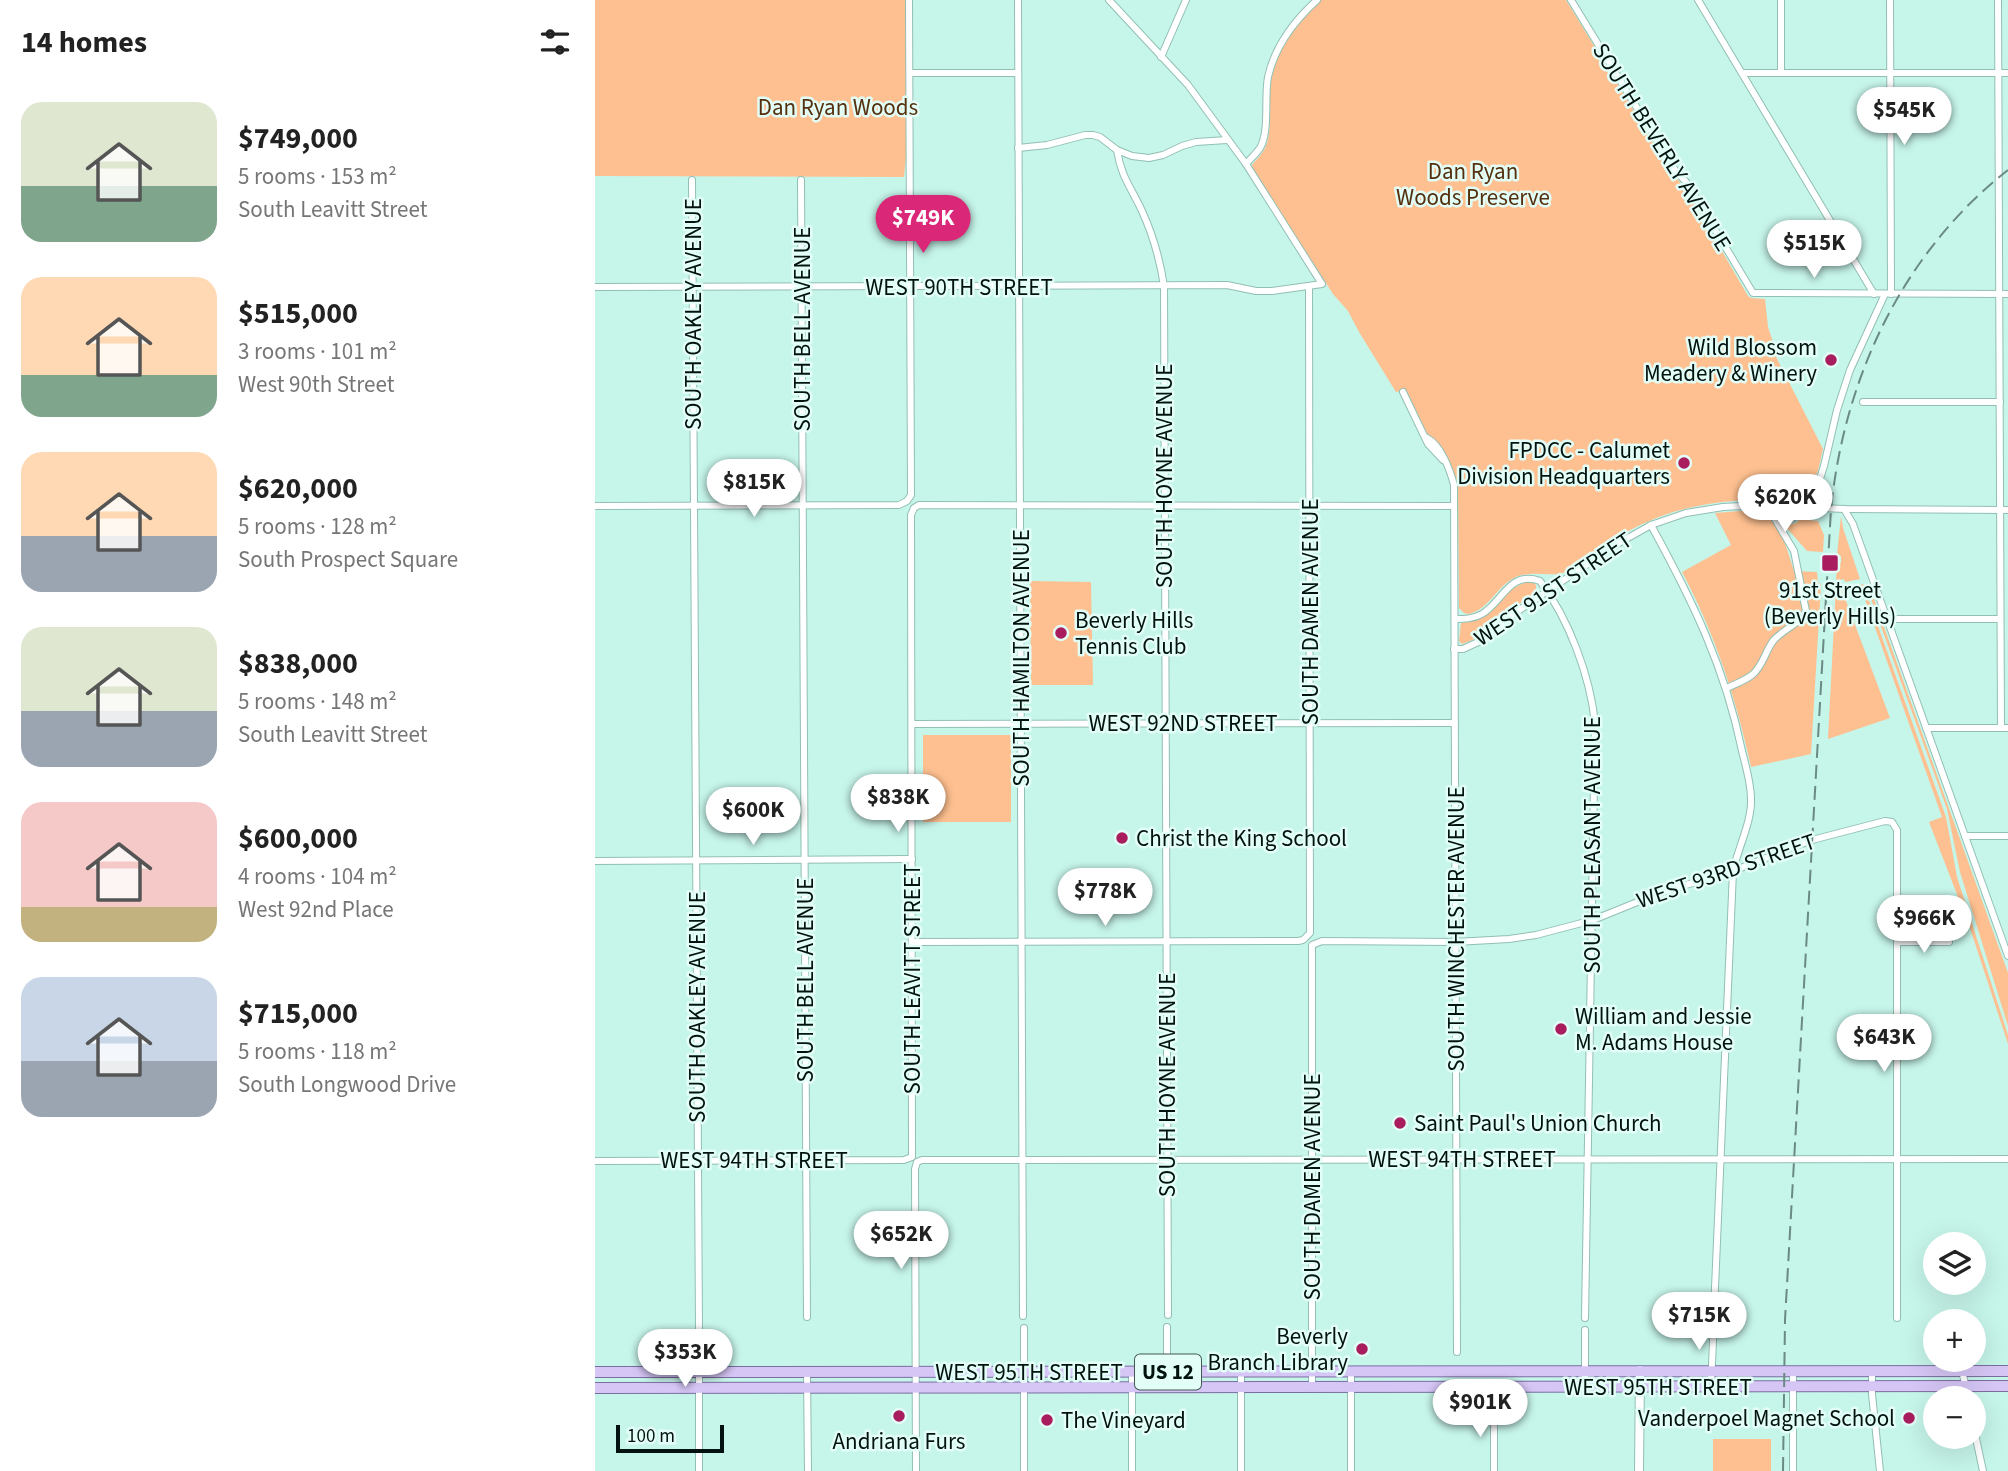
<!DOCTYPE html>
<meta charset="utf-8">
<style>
body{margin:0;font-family:"Source Sans 3",sans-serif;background:#f6f6f6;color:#222;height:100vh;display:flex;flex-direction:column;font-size:26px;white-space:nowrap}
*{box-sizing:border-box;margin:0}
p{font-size:23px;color:#767676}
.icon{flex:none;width:38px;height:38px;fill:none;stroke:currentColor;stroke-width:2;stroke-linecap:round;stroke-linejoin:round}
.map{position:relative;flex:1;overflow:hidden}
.panel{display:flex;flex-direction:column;background:#fff;width:595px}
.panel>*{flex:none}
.tools{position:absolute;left:1328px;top:1232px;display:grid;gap:14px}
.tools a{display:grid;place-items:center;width:63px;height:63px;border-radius:50%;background:#fff;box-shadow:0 7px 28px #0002;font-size:35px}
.scale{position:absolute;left:21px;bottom:18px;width:108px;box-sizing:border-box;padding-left:7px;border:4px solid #02120e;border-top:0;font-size:19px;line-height:24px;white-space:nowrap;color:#02120e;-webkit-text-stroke:5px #e2fef7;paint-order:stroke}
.price{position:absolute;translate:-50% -60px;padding:0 16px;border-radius:24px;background:#fff;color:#222;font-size:23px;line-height:46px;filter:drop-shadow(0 2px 4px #0008)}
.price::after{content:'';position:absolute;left:50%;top:42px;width:21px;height:16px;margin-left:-10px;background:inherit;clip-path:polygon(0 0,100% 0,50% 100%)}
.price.current{background:#db2777;color:#fff}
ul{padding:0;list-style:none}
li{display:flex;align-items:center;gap:21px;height:175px;padding:0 21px}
li span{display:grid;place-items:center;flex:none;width:196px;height:140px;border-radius:21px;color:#555}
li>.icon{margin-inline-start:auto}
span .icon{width:84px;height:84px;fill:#fffc;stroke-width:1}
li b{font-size:30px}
h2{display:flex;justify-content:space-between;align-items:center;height:84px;padding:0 21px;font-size:30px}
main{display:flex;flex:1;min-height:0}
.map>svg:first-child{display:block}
.green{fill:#fec090}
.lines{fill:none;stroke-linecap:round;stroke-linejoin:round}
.minor-casing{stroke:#92bfb4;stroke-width:8}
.tertiary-casing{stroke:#92bfb4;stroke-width:10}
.primary-casing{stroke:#7a6ea1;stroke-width:12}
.minor{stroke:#fff;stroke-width:6}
.tertiary{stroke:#fff;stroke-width:8}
.primary{stroke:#d6c6f6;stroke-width:10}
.rail{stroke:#6a8a83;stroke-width:2;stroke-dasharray:14 7;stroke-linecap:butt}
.poi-dot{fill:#a91d5f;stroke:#e2fef7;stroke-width:2.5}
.labels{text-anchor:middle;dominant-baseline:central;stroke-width:5;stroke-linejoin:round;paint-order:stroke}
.shield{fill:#e2fef7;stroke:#455954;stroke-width:2}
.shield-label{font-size:21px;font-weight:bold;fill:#02120e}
.park-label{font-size:23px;fill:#55300e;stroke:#e2fef7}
.street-label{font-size:23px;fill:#02120e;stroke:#e2fef7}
.poi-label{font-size:23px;fill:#02120e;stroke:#e2fef7;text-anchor:start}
</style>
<main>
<section class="panel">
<h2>14 homes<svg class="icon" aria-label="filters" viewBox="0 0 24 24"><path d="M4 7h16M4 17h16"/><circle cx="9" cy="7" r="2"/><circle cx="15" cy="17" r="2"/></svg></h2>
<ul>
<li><span style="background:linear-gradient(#dfe7d0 60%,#7fa58c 0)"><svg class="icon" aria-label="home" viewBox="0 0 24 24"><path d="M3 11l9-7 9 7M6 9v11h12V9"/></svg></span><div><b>$749,000</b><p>5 rooms · 153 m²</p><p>South Leavitt Street</p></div></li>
<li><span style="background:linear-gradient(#ffd9b3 70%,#7fa58c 0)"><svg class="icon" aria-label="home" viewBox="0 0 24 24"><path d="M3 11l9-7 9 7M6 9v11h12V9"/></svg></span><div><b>$515,000</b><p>3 rooms · 101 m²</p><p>West 90th Street</p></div></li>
<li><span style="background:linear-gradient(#ffd9b3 60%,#9aa5b1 0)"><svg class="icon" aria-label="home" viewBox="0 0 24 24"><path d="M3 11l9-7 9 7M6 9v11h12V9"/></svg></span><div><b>$620,000</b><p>5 rooms · 128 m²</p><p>South Prospect Square</p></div></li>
<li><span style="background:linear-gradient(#dfe7d0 60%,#9aa5b1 0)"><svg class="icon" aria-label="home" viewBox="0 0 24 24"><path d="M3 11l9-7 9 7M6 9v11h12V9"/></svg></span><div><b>$838,000</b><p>5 rooms · 148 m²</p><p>South Leavitt Street</p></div></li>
<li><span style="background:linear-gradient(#f6c9c9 75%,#c2b280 0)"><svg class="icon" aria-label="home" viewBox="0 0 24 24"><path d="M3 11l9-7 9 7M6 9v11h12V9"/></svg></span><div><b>$600,000</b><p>4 rooms · 104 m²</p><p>West 92nd Place</p></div></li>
<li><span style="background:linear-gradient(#c9d6e8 60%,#9aa5b1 0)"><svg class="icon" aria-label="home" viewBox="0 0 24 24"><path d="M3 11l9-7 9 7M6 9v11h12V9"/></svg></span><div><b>$715,000</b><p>5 rooms · 118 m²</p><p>South Longwood Drive</p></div></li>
</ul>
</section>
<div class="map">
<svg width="1413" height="1471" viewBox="0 0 1413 1471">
<rect width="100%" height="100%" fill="#c6f5ea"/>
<g class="green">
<path d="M 0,0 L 311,0 L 312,147 L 309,177 L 0,176 Z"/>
<path d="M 726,0 L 971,0 L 1075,170 L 1092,191 L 1153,296 L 1156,298 L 1170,299 L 1173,327 L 1180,348 L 1177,349 L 1228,449 L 1223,471 L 1210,496 C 1195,505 1170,499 1152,500 C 1128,501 1102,505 1078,512 C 1057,519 1034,529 1015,542 C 1001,551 987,566 971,572 C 955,578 937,569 919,578 C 900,588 895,609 873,614 L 869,613 L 864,608 L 863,486 L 847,448 L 831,432 L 811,390 L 801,392 L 764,332 L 753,311 L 738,294 L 657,169 L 657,165 C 661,160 667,154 670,148 C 678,131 673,107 675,88 C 680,51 700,25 726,0 Z"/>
<path d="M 1158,510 C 1164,510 1171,511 1175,516 C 1186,526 1194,556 1199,571 L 1222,572 L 1223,583 L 1226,584 L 1216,754 L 1156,767 C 1141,698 1120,634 1087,572 L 1136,545 L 1120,513 Z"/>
<path d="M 1246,516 L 1248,528 L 1265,579 L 1250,582 L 1249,579 L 1241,581 L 1242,563 L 1246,563 L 1246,556 L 1242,555 Z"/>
<path d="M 1184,519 L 1194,525 L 1201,523 L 1205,519 L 1223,521 L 1229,535 L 1228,552 L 1212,551 Z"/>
<path d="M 435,581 L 496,582 L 498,685 L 436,685 Z"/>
<path d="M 932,582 L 939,583 L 941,585 L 941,594 C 933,599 925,603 917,609 C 900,623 890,637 867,644 L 864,641 L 866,623 C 906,618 901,592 932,582 Z"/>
<path d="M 1268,584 L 1351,817 L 1362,877 L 1413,1035 L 1413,1044 L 1375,928 L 1334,822 L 1347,817 L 1265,585 Z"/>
<path d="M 1241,585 L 1245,585 L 1295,718 L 1233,739 Z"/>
<path d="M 1271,585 L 1274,585 L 1413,973 L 1413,1026 L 1365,872 L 1352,809 Z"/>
<rect x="328" y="735" width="88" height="87"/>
<rect x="1118" y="1439" width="58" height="32"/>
</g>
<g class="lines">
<g class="minor-casing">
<g id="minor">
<path d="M 423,0 L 428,1316"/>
<path d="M 976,0 L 1080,170 L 1092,183 L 1158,293 L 1413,294"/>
<path d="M 1103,0 L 1279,294"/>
<path d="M 1186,0 L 1186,72"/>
<path d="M 1295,0 L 1296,294"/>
<path d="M 1403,0 L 1406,728"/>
<path d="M 566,57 L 591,0"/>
<path d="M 315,73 L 423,73"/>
<path d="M 1148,73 L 1413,73"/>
<path d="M 423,148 L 452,145 L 490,135 L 498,135 L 505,137 L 522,150 L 537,156 L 554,158 L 568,155 L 587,146 L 601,142 L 632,140"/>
<path d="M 522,150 C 526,177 536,187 547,211 C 558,235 565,260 569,286 L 573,1315"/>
<path d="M 651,164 C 655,159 661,154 665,148 C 675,131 669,97 673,77 C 680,45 699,21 722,0"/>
<path d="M 97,180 L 104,1330"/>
<path d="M 206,180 L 212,1317"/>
<path d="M 0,287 L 632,285 L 661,291 L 677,291 L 727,284 L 651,164 L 593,85 L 514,0"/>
<path d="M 808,392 L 833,444 L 848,460"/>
<path d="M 1268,402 L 1405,402"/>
<path d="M 832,438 C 846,445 855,470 859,485 L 862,1352"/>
<path d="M 0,506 L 304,505 L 312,501 L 316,495 L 314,0"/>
<path d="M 1206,506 L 1197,519 L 1188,519 L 1184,512 L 1184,506 L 1249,509 L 1413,510"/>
<path d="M 1216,507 L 1229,466 L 1242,410 L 1255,370 L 1290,294"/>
<path d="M 1249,509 L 1258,524 L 1413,956"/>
<path d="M 1056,525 C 1097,600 1130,667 1147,751 C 1151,767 1156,783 1156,799 C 1157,821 1143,848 1138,871 L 1119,1311"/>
<path d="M 860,619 C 869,619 878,619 887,614 C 908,602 914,570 945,581 C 974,619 995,676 1000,723 L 990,1318"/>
<path d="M 1292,619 L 1405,619"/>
<path d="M 859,649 L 868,649 L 892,638 L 920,613 L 1024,543 L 1056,525 L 1091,513 L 1128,507 L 1146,506 L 1164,507 L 1170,508 L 1177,514 L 1199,551 L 1211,611 C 1206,623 1187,630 1178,641 C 1170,652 1168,666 1157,675 C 1149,681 1140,684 1132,688"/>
<path d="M 317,724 L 860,723"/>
<path d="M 1331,728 L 1413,728"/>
<path d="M 1370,836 L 1413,836"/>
<path d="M 0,861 L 317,859"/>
<path d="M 317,942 L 703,941 L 708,940 L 715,933 L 714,286"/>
<path d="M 1303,942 L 1354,942"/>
<path d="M 0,1161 L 309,1160 L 317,1157 L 316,515 L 319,508 L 324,505 L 859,506"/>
<path d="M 429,1328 L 429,1471"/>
<path d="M 990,1330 L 990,1388"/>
<path d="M 104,1341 L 104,1471"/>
<path d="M 1277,1370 L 1277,1394 L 1285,1471"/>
<path d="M 1367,1370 L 1373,1398"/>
<path d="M 537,1371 L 537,1471"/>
<path d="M 646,1372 L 646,1471"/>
<path d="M 756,1372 L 756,1471"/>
<path d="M 212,1373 L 213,1471"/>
<path d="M 1116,1386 L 1119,1318"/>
<path d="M 572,1387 L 572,1327"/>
<path d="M 717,1387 L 717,945 L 727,941 L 860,942 L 914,939 L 941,935 L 998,920 L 1067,892 L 1138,871 L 1217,840 L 1290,821 L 1297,822 L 1302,830 L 1302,1318"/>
<path d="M 899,1407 L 899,1471"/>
<path d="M 1379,1429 L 1388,1471"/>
<path d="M 321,1471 L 320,1169 L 322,1162 L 327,1160 L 1413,1159"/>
<path d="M 1198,1471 L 1198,1370"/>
</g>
</g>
<g class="tertiary-casing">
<path id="tertiary" d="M 1044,1471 L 1045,1370"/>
</g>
<g class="primary-casing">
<g id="primary">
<path d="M 0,1372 L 1413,1371"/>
<path d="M 0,1388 L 1413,1386"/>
</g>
</g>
<use href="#minor" class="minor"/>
<use href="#tertiary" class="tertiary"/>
<use href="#primary" class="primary"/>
<path class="rail" d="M 1188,1471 L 1190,1320 L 1236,509 C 1249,378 1308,252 1413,170"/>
</g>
<g class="poi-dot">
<circle cx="1236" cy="360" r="7"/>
<circle cx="1089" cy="463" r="7"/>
<rect x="1226" y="554" width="18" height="18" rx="3.5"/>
<circle cx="466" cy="633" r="7"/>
<circle cx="527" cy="838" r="7"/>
<circle cx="966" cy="1029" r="7"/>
<circle cx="805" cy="1123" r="7"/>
<circle cx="767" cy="1349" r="7"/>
<circle cx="304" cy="1416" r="7"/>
<circle cx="1314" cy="1418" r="7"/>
<circle cx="452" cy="1420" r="7"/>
</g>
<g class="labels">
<rect class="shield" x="540" y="1354.5" width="66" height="35" rx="5"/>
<g class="shield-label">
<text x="573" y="1372">US 12</text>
</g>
<g class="park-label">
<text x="243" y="107">Dan Ryan Woods</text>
<text x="878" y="171">Dan Ryan<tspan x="878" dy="26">Woods Preserve</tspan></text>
</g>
<g class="street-label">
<text transform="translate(1067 147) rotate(58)">SOUTH BEVERLY AVENUE</text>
<text x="364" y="287">WEST 90TH STREET</text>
<text transform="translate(98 314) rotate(-90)">SOUTH OAKLEY AVENUE</text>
<text transform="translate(207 329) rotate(-90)">SOUTH BELL AVENUE</text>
<text transform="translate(569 476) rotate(-90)">SOUTH HOYNE AVENUE</text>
<text transform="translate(958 589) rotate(-34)">WEST 91ST STREET</text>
<text transform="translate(715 612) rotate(-90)">SOUTH DAMEN AVENUE</text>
<text transform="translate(426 658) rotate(-90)">SOUTH HAMILTON AVENUE</text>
<text x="588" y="723">WEST 92ND STREET</text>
<text transform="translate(997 845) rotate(-90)">SOUTH PLEASANT AVENUE</text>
<text transform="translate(1131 871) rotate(-19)">WEST 93RD STREET</text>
<text transform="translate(861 929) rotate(-90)">SOUTH WINCHESTER AVENUE</text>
<text transform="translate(317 979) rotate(-90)">SOUTH LEAVITT STREET</text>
<text transform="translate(210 980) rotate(-90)">SOUTH BELL AVENUE</text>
<text transform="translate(102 1007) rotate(-90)">SOUTH OAKLEY AVENUE</text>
<text transform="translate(572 1085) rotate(-90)">SOUTH HOYNE AVENUE</text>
<text x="867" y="1159">WEST 94TH STREET</text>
<text x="159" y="1160">WEST 94TH STREET</text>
<text transform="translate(717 1187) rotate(-90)">SOUTH DAMEN AVENUE</text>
<text x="434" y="1372">WEST 95TH STREET</text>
<text x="1063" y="1387">WEST 95TH STREET</text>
</g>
<g class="poi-label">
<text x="1222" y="347" text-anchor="end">Wild Blossom<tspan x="1222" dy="26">Meadery &amp; Winery</tspan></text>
<text x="1075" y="450" text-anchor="end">FPDCC - Calumet<tspan x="1075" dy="26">Division Headquarters</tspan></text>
<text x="1235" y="590" text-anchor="middle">91st Street<tspan x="1235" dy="26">(Beverly Hills)</tspan></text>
<text x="480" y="620">Beverly Hills<tspan x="480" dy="26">Tennis Club</tspan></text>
<text x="541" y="838">Christ the King School</text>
<text x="980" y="1016">William and Jessie<tspan x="980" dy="26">M. Adams House</tspan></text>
<text x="819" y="1123">Saint Paul's Union Church</text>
<text x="753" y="1336" text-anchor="end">Beverly<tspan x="753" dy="26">Branch Library</tspan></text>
<text x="1300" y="1418" text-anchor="end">Vanderpoel Magnet School</text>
<text x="466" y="1420">The Vineyard</text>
<text x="304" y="1441" text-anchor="middle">Andriana Furs</text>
</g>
</g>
</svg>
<div class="tools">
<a><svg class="icon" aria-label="layers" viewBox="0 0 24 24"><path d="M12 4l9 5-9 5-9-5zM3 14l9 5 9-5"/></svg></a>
<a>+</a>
<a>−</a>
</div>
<div class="scale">100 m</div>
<b class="price" style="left:1309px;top:147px">$545K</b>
<b class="price current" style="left:328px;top:255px">$749K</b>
<b class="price" style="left:1219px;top:280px">$515K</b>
<b class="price" style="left:159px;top:519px">$815K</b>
<b class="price" style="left:1190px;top:534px">$620K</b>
<b class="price" style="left:303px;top:834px">$838K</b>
<b class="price" style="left:158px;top:847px">$600K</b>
<b class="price" style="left:510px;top:928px">$778K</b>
<b class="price" style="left:1329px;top:955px">$966K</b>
<b class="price" style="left:1289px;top:1074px">$643K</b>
<b class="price" style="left:306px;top:1271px">$652K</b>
<b class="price" style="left:1104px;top:1352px">$715K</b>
<b class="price" style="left:90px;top:1389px">$353K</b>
<b class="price" style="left:885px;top:1439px">$901K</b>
</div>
</main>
